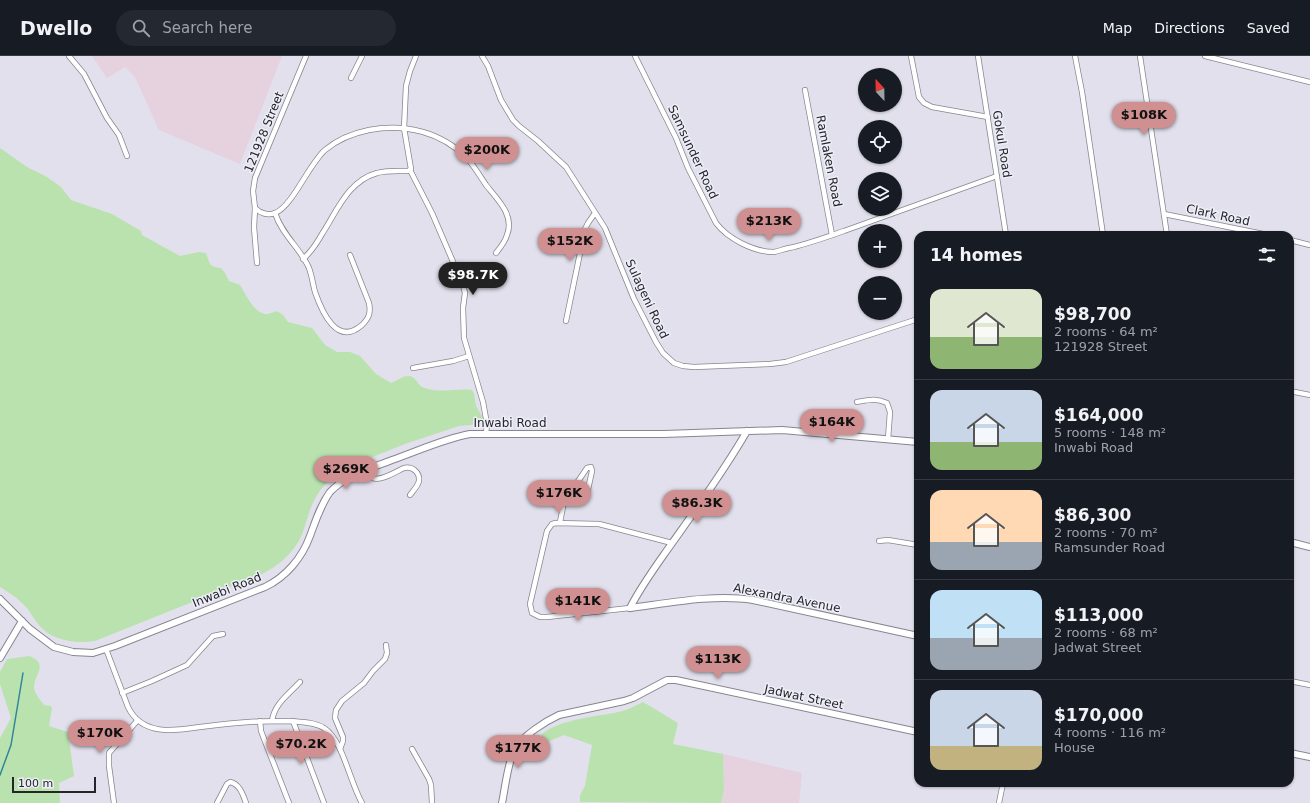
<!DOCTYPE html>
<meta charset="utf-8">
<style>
body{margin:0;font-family:"DejaVu Sans",sans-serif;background:#242831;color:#f1f3f6;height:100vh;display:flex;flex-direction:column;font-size:15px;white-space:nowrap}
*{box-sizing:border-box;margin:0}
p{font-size:13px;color:#9ea1a6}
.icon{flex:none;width:22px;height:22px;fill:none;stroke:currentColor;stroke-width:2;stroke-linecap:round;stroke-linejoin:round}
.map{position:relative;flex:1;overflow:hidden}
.panel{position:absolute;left:914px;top:175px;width:380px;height:556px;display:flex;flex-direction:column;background:#171b24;border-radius:12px;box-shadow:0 1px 3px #0004}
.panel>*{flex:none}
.needle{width:26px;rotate:338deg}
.fabs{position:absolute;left:858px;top:12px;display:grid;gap:8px}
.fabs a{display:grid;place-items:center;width:44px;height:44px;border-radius:50%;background:#171b24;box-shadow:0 1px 3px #0004;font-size:20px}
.scale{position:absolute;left:12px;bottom:10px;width:84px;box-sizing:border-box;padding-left:4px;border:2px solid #252529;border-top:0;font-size:11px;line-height:14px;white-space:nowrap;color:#252529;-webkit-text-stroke:3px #eeeef9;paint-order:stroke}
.price{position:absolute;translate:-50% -34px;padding:0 9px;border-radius:14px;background:#d08f90;color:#111;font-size:13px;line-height:26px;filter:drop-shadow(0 1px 2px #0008)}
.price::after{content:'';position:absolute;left:50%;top:24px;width:12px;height:9px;margin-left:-6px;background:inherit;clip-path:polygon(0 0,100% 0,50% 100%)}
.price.on{background:#222;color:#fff}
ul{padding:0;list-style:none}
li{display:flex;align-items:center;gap:12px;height:100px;padding:0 16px}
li+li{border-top:1px solid #363941}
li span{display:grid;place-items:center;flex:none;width:112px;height:80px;border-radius:12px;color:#555}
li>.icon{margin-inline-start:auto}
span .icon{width:48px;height:48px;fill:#fffc;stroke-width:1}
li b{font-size:17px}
h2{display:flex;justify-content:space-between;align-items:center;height:48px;padding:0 16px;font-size:17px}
header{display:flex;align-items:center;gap:24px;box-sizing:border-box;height:56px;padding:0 20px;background:#171b24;border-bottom:1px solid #363941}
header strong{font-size:19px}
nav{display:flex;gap:22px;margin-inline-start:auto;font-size:14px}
.search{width:280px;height:36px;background:#242831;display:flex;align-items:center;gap:10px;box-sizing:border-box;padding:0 14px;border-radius:22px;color:#9ea1a6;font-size:15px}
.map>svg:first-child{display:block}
.education{fill:#e6d1de}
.green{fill:#bae2af}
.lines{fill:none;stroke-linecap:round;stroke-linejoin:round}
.stream{stroke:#32869a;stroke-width:1.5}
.street-casing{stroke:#868690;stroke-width:6}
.secondary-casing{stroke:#868690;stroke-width:8}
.street{stroke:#fff;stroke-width:4.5}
.secondary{stroke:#fff;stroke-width:6}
.labels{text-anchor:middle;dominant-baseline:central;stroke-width:3;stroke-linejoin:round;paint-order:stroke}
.street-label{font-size:12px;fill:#252529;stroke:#eeeef9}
</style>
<header>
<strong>Dwello</strong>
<div class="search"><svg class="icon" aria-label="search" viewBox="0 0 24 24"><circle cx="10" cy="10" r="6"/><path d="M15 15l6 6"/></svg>Search here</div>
<nav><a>Map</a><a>Directions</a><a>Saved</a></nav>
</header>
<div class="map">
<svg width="1310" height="747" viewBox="0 0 1310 747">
<rect width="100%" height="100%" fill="#e1e0ec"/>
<g class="education">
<path d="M 92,0 L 282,0 L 240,108 L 159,74 L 135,21 L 125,11 L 107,22 Z"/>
<path d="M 723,698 L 802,717 L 799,747 L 721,747 L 724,733 Z"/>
</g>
<g class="green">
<path d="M 0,92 L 27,111 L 47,121 L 61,131 L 71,144 L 112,158 L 141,175 L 142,179 L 180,200 L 199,196 L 206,197 C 210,208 209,211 221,212 L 225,217 L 229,225 L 240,229 C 246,238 254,259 268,258 C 271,257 274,256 277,255 L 283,259 L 288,266 L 312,272 L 325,289 L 337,296 L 350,296 L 360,300 L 376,318 L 391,327 C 396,325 403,320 408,320 C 416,320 417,328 422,331 C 424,332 426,332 428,333 C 445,337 457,332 472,334 L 474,338 L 476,350 L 483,362 L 482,368 L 459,370 L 405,388 L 345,412 C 328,423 315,437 309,457 C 306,465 304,475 300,483 C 291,499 278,510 262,518 L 95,585 C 76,588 51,585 38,568 C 33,562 29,553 23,548 C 16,541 8,536 0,531 Z"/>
<path d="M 30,600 C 48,609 36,616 34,630 C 33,636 41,645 44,649 L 51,650 L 52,652 L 49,670 L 68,676 L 74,720 L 59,727 L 60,747 L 0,747 L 0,682 L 11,662 L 0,628 L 0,616 L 7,603 Z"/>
<path d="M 643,646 L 678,667 L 673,688 L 723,698 L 724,733 L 721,747 L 580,746 L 580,739 L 585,730 L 592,689 L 564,679 L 542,688 L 538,686 C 541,666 597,660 614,657 C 624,655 634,651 643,646 Z"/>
</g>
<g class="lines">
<path class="stream" d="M 0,719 L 11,689 L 23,617"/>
<g class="street-casing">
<g id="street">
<path d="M 69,0 L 84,18 L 107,62 L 119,79 L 127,100"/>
<path d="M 306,0 L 255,122 L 253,135 L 255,152 C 260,157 268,160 275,157 C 292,151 309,108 325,94 C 337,84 354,77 369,74 C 405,67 441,76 467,102 C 474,110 480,120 486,129 C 497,143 515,159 507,179 C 505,186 500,192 496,197"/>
<path d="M 482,0 L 488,10 L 501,44 L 513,64 L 519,70 L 538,85 L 566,111 L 605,172 L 634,243 L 656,286 L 663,297 L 674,307 L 683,310 L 694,311 L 770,308 L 786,306 L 918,263"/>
<path d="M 635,0 L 676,82 L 688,112 L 716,167 C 728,183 754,196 774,196 C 779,195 784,193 789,192 C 808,188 826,181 844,175 C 895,157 946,138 997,120"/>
<path d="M 911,0 L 919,41 L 924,47 L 932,51 L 988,61"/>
<path d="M 978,0 L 1006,179"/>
<path d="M 1075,0 L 1082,36 L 1103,179"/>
<path d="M 1140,0 L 1167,179"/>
<path d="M 1205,0 L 1310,26"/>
<path d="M 351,22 L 362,0"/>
<path d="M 805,34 L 832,179"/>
<path d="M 410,114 L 432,157 L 463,229 L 465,237 L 463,252 L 464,282 L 483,346 L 487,368 L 486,378"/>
<path d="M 255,152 L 254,171 L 257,207"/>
<path d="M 275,157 C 282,179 301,193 309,212 C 312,220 313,229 315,236 C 322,256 337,291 362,269 C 369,262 371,257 369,247 L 350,199"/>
<path d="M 1164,158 L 1268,179"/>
<path d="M 1290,184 L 1310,189"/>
<path d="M 303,203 C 311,196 317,187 322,178 C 337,155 348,125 377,117 C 387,114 398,115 408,115 L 411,113 L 404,72 L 406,30 L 410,15 L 416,0"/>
<path d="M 566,265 L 585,173 L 588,167 L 595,157"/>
<path d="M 413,312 L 453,305 L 469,300"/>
<path d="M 1290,335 L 1310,339"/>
<path d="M 857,346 C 869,344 876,342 887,347 L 890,356 L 888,383"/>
<path d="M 367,414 C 368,416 370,420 373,422 C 380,426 397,415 404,412 C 412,410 420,416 419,425 C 418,430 413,435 410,439"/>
<path d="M 560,466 L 564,446 L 587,412 L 591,411 L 592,415 L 587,438 L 584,442 L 580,443 L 569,440"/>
<path d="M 879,485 L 888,484 L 918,489"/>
<path d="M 630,552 L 547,561 L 540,561 L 532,557 L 530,548 L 547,475 L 552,468 L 556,467 L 599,468 L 672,487"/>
<path d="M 106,593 L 128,651 C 142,680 174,675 200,671 C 216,669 233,667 249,666 C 263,665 277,665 291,665 C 302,666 315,666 324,672 C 343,684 350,727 362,747"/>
<path d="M 1290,625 L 1310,629"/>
<path d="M 122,637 L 152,625 L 187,609 L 213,580 L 223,578"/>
<path d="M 260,665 L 261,675 L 289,747"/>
<path d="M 272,665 C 274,648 289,638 300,626"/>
<path d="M 293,665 L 324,747"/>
<path d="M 340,693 L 343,685 L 343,681 L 335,662 L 336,654 L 342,645 L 364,627 L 373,615 L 385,603 L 387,597 L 386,589"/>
<path d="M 412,693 L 429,723 L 431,729 L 432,747"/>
<path d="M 114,747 L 109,710 L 109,697 L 137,665"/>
<path d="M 217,747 L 227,728 L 230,726 C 240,728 243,739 246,747"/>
<path d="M 999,747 L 1003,727"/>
</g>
</g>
<g class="secondary-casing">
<g id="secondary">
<path d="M 1290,486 L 1310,491"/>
<path d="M 0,543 L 30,573 L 54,591 L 73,596 L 93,597 L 115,590 L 265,531 C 286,521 302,502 310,480 C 316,464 320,450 330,436 C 335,431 341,426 347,423 C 361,414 377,410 392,404 C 418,395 443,383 470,378 L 664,378 L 782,374 L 918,386"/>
<path d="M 630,552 C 669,547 714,538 753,544 L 918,580"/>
<path d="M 630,552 C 641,530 656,510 670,490 C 697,452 724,415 747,375"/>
<path d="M 0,602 L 22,565"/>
<path d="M 1290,697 L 1310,701"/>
<path d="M 502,747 C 505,733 508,704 515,693 C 522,680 546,665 559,659 L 624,645 L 633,642 L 667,624 L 676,624 L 918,676"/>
</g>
</g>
<use href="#street" class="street"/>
<use href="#secondary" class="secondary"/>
</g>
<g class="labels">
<g class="street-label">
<text transform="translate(264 76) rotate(-68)">121928 Street</text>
<text transform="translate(1002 88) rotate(81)">Gokul Road</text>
<text transform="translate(693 96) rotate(65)">Samsunder Road</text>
<text transform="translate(829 105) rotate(79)">Ramlaken Road</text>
<text transform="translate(1218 159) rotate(12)">Clark Road</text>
<text transform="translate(647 243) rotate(65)">Sulageni Road</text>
<text x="510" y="367">Inwabi Road</text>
<text transform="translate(227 534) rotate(-22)">Inwabi Road</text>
<text transform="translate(787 542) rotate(11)">Alexandra Avenue</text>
<text transform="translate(804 641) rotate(12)">Jadwat Street</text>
</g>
</g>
</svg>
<div class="fabs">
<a><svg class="needle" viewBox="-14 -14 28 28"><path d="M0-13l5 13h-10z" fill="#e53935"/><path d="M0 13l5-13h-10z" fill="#9ea1a6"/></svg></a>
<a><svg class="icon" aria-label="locate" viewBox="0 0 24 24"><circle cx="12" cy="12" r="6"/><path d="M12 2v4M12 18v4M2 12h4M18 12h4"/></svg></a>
<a><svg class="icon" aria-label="layers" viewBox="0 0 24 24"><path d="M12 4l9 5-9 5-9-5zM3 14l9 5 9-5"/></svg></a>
<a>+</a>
<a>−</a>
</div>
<div class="scale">100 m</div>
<b class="price" style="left:1144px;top:80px">$108K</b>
<b class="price" style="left:487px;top:115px">$200K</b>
<b class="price" style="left:769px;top:186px">$213K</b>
<b class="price" style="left:570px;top:206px">$152K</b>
<b class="price on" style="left:473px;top:240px">$98.7K</b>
<b class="price" style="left:832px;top:387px">$164K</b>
<b class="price" style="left:346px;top:434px">$269K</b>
<b class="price" style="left:559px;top:458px">$176K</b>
<b class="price" style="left:697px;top:468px">$86.3K</b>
<b class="price" style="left:578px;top:566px">$141K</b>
<b class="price" style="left:718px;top:624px">$113K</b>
<b class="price" style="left:100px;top:698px">$170K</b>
<b class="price" style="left:301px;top:709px">$70.2K</b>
<b class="price" style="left:518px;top:713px">$177K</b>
<section class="panel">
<h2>14 homes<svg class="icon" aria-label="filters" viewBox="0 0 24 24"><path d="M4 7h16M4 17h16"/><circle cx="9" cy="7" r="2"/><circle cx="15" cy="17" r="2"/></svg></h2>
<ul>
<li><span style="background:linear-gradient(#dfe7d0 60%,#8fb573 0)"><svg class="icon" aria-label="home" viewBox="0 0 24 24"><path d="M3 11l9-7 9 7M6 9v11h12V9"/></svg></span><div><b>$98,700</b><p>2 rooms · 64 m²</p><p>121928 Street</p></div></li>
<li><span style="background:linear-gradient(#c9d6e8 65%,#8fb573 0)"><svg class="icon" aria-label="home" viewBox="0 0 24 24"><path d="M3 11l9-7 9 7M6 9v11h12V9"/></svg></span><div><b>$164,000</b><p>5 rooms · 148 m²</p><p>Inwabi Road</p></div></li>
<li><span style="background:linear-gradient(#ffd9b3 65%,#9aa5b1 0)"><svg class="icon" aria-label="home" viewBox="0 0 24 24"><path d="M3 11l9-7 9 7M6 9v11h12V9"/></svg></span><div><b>$86,300</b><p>2 rooms · 70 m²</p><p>Ramsunder Road</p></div></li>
<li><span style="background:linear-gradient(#bfe0f5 60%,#9aa5b1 0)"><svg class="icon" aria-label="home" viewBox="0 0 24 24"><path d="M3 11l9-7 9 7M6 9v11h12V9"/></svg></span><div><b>$113,000</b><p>2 rooms · 68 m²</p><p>Jadwat Street</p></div></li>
<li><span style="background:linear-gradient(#c9d6e8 70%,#c2b280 0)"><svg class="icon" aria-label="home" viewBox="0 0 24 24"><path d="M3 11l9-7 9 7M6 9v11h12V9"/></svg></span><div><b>$170,000</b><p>4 rooms · 116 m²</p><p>House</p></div></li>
</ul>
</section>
</div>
